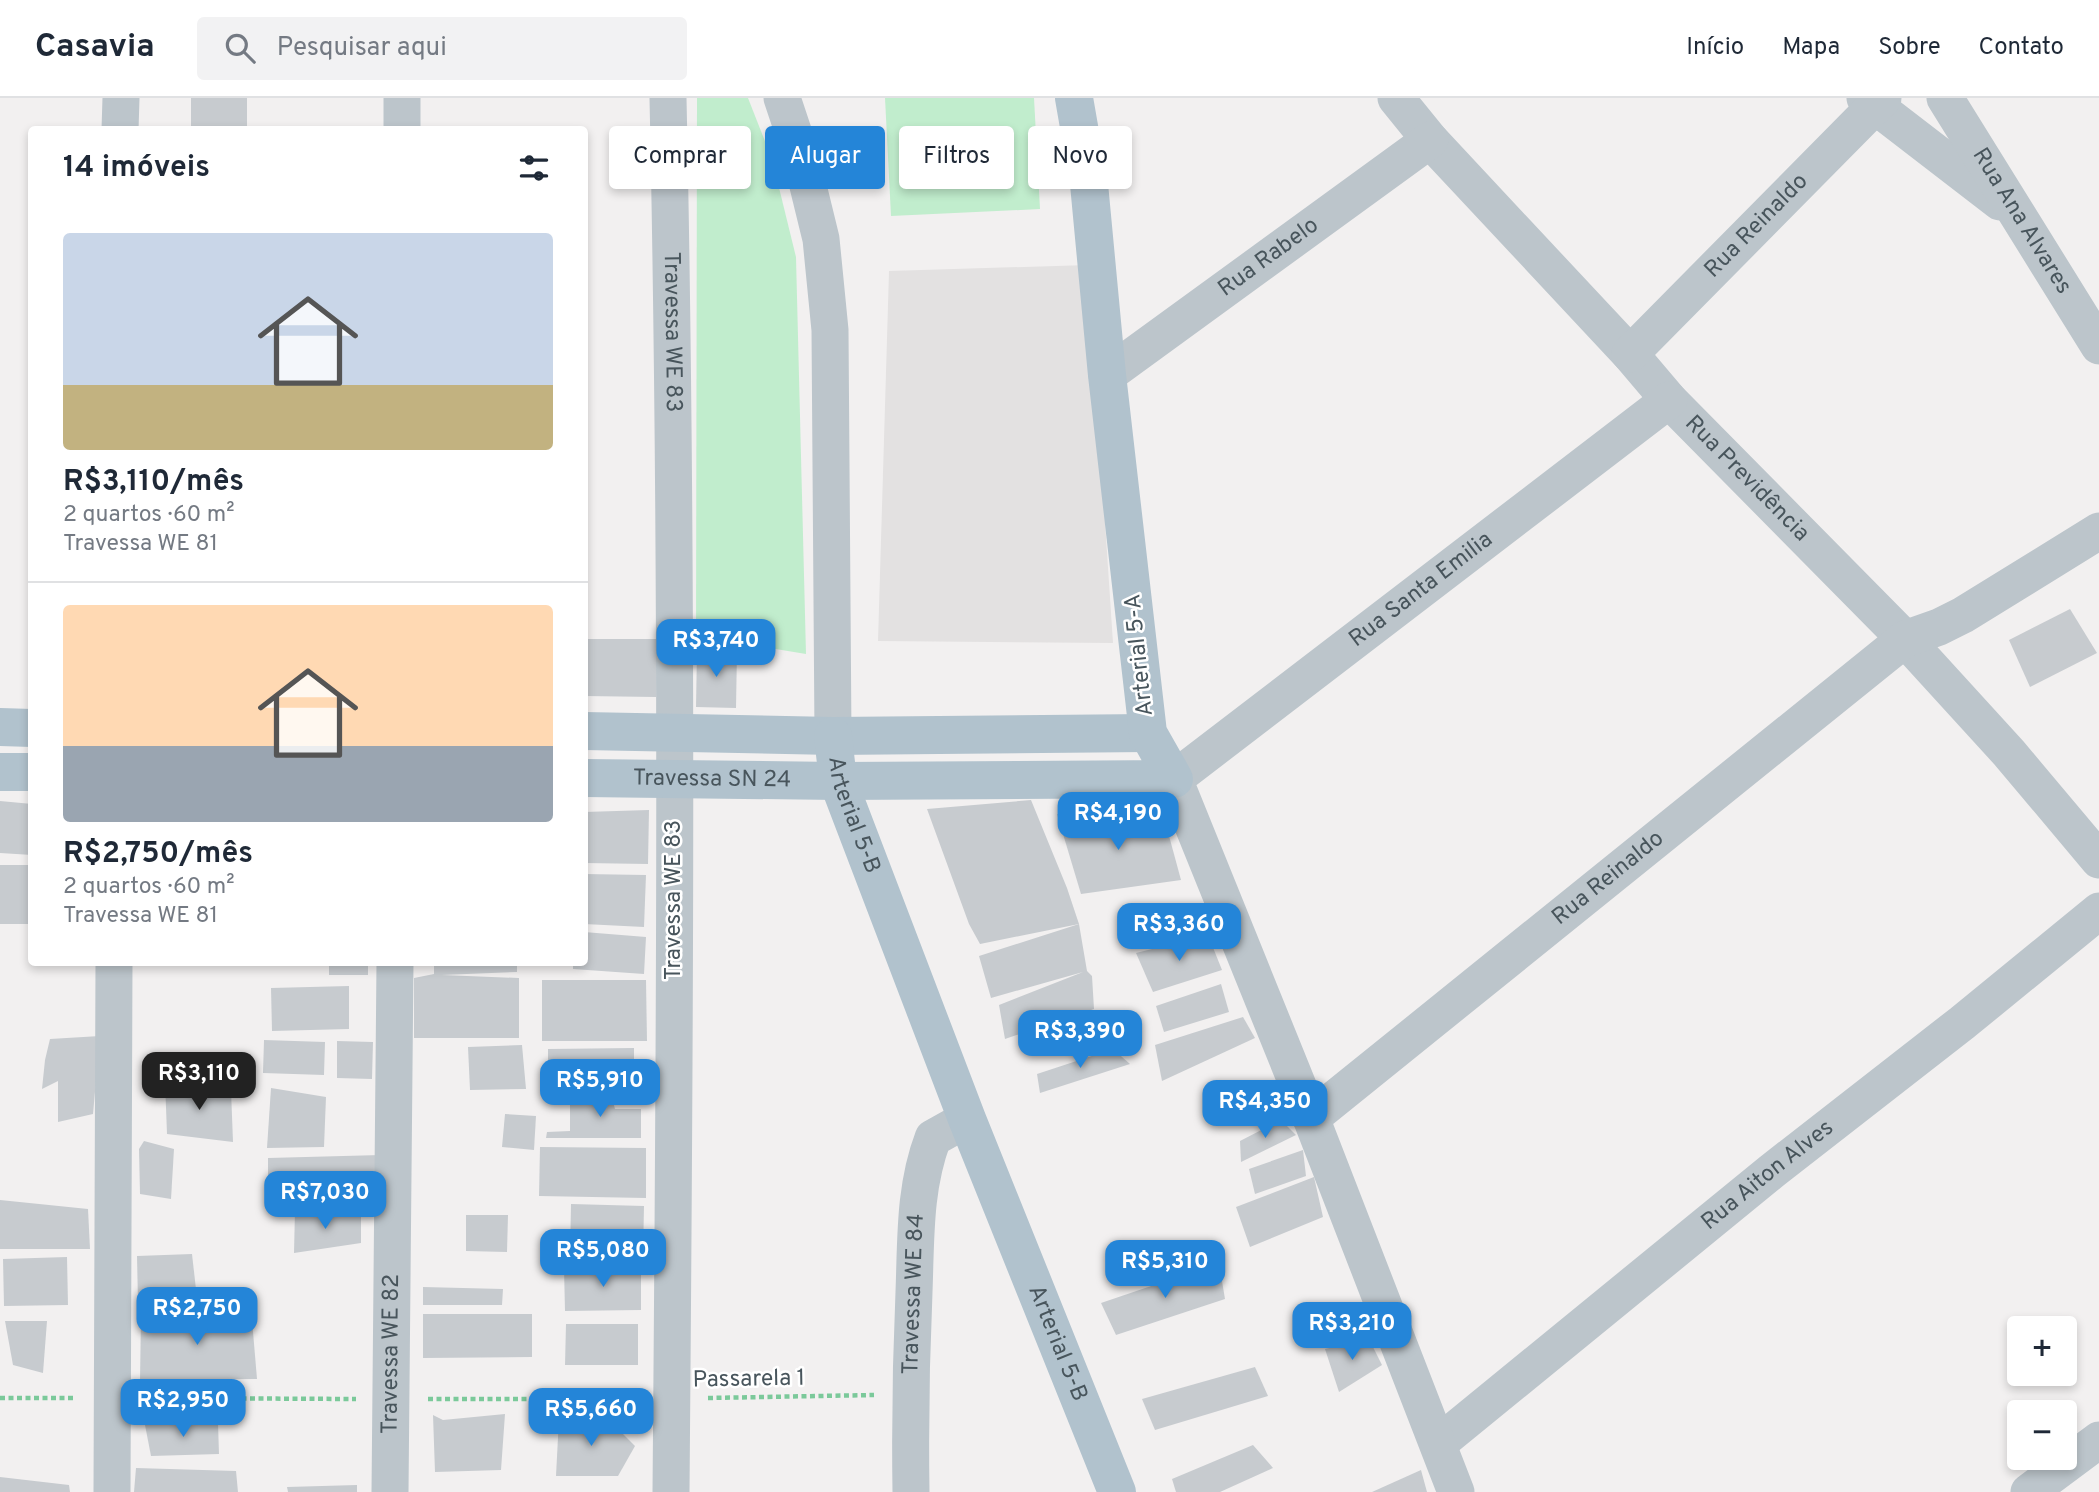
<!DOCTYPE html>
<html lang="pt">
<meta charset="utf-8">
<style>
body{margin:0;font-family:Overpass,sans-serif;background:#f2f2f3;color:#1f2937;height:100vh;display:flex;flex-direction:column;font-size:26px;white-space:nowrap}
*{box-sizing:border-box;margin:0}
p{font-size:23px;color:#747a83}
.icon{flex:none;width:38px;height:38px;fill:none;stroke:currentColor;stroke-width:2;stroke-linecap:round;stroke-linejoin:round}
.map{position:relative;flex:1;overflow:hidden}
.side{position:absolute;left:28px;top:28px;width:560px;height:840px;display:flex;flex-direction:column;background:#fff;border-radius:7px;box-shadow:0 4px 10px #0003}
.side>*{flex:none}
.top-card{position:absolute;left:609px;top:28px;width:665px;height:63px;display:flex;gap:14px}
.controls{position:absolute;left:2007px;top:1218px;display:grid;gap:14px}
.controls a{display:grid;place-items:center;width:70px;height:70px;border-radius:7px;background:#fff;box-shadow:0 4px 10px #0003;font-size:35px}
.price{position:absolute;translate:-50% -60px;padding:0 16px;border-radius:14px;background:#2485d8;color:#fff;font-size:23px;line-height:46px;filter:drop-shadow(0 2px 4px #0008)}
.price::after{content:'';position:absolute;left:50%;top:42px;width:21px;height:16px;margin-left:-10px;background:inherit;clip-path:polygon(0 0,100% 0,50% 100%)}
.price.selected{background:#222;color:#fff}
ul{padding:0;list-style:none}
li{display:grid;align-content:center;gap:14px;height:371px;padding:0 35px}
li+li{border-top:2px solid #e0e1e3}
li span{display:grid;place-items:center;height:217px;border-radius:7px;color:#555}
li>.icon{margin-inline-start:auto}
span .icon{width:126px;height:126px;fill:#fffc;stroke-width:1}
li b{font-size:30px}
h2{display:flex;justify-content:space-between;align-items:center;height:84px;padding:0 35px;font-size:30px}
.chip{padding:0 24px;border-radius:7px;background:#fff;box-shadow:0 4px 10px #0003;font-size:24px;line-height:63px}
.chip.selected{background:#2485d8;color:#fff}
header{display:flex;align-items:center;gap:42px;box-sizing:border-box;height:98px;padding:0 35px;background:#fff;border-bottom:2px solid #e0e1e3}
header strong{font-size:33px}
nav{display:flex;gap:38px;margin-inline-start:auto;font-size:24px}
.search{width:490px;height:63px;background:#f2f2f3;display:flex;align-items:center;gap:18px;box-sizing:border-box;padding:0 24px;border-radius:7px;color:#747a83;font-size:26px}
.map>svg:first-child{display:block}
.education{fill:#e3e1e1}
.green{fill:#c1edcd}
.building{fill:#c7cbcf}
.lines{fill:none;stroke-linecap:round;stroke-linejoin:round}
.path{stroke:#7bc99a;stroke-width:4.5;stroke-dasharray:5 3.5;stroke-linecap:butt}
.minor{stroke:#bcc5cb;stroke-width:37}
.major{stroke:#b1c2cd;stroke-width:38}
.labels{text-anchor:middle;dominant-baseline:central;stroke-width:5;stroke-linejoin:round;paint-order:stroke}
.street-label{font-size:23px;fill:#48555c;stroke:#fff}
</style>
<header>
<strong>Casavia</strong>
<div class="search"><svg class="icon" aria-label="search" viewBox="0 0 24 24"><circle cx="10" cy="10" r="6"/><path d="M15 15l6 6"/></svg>Pesquisar aqui</div>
<nav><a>Início</a><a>Mapa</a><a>Sobre</a><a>Contato</a></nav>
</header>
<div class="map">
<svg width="2099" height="1394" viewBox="0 0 2099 1394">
<rect width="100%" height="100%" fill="#f2f0f0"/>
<path class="education" d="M 1088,167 L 1113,545 L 878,543 L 889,173 Z"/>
<g class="green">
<path d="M 697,0 L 748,0 L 772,61 L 796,159 L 806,556 L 696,538 Z"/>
<path d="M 885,0 L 1034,0 L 1040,111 L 891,118 Z"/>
</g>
<g class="building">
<path d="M 191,0 L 247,0 L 247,31 L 191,30 Z"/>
<path d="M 2070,511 L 2097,555 L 2030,589 L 2009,542 Z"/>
<path d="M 584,541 L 657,541 L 656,599 L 584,598 Z"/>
<path d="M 697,552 L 737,553 L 736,610 L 696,609 Z"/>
<path d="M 1031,702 L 1067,790 L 1079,826 L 1087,873 L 1092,878 L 1094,911 L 1005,941 L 999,907 L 1083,874 L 991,900 L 979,858 L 1079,826 L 980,846 L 969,826 L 927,711 Z"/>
<path d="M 0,703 L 32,706 L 32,757 L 0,755 Z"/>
<path d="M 649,712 L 648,766 L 584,765 L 584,714 Z"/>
<path d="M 1057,716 L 1165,723 L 1181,782 L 1081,796 Z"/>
<rect x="0" y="767" width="32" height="59"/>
<path d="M 584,776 L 646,777 L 644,829 L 584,826 Z"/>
<path d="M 584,834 L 646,839 L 644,876 L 573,871 L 573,864 L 584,864 Z"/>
<path d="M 1208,837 L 1222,872 L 1153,894 L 1136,855 Z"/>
<rect x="329" y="864" width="39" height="13"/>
<path d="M 434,864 L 517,864 L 517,874 L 442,877 L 519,880 L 519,940 L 414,940 L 414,880 L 434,876 Z"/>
<path d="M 542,882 L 646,882 L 647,943 L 542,943 Z"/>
<path d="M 1221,886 L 1229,914 L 1164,934 L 1156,908 Z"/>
<path d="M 349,888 L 349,931 L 272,933 L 271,890 Z"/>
<path d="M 1243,919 L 1255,940 L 1162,983 L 1155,947 Z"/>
<path d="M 100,938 L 93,1016 L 58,1024 L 58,983 L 42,991 L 45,962 L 50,941 Z"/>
<path d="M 264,942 L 325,944 L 324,977 L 263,975 Z"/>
<path d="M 337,943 L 373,944 L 372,981 L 337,980 Z"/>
<path d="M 522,947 L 526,991 L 470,992 L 468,949 Z"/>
<path d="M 634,950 L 634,983 L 558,985 L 558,968 L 548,969 L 548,951 Z"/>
<path d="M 1113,951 L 1130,966 L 1040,995 L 1037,976 Z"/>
<path d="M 165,983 L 231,992 L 233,1044 L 167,1036 Z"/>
<path d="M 271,990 L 326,999 L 324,1049 L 267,1050 Z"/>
<path d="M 570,996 L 611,996 L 615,1011 L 641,1011 L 641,1040 L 546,1040 L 547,1034 L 570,1033 Z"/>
<path d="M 505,1016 L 536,1018 L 534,1052 L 502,1049 Z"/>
<path d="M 1281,1022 L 1296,1037 L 1241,1064 L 1240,1043 Z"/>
<path d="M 144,1043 L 174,1051 L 171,1101 L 140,1096 L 139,1051 Z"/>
<path d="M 540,1049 L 646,1050 L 646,1100 L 539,1098 Z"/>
<path d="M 1303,1052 L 1306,1078 L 1255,1096 L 1249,1071 Z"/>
<path d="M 381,1057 L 373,1095 L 268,1102 L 268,1060 Z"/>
<path d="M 1314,1079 L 1323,1119 L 1250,1149 L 1236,1109 Z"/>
<path d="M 0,1102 L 88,1111 L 90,1151 L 0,1151 Z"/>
<path d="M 571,1106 L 644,1108 L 643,1158 L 570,1158 Z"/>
<path d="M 295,1112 L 361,1118 L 361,1145 L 294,1155 Z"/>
<path d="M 466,1117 L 508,1117 L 507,1154 L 466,1153 Z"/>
<path d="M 192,1156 L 197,1200 L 138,1205 L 137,1158 Z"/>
<path d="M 67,1159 L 68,1207 L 4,1208 L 3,1161 Z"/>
<path d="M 1219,1165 L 1225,1201 L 1116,1237 L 1101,1205 Z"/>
<path d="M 641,1169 L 641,1212 L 565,1213 L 564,1170 Z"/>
<path d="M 423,1189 L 503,1191 L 502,1207 L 423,1207 Z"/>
<path d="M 208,1211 L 252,1222 L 257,1281 L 140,1282 L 141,1219 Z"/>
<path d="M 423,1216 L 532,1216 L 532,1259 L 423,1260 Z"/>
<path d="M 5,1223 L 47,1223 L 43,1275 L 13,1267 Z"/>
<path d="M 566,1226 L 638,1226 L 638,1267 L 565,1267 Z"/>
<path d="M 1369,1241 L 1382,1267 L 1339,1294 L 1325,1251 Z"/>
<path d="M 1255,1269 L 1268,1298 L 1155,1332 L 1142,1301 Z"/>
<path d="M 505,1316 L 501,1372 L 435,1374 L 433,1317 L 443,1322 Z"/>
<path d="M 559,1320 L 607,1320 L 635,1348 L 618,1378 L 556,1378 Z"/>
<path d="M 218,1325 L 219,1356 L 151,1358 L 145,1327 Z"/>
<path d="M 1253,1347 L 1273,1370 L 1220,1394 L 1176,1394 L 1172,1381 Z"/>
<path d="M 136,1370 L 236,1373 L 238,1394 L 134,1394 Z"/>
<path d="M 1421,1372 L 1427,1394 L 1372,1394 Z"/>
<path d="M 0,1379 L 69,1387 L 70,1394 L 0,1394 Z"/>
<path d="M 357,1387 L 357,1394 L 288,1394 L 287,1389 Z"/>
</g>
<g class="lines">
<g class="path">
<path d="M 0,1300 L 76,1300"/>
<path d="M 148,1300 L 356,1301"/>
<path d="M 708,1300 L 874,1297"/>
<path d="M 428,1301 L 636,1301"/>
</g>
<g class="minor">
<path id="s1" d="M 668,0 C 678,465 675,929 671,1394"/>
<path d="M 782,0 L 799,51 L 821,141 L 830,232 L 833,638"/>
<path id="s2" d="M 1396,0 L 1430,42 L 1630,256 L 1669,302 L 1905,541 L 2009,655 L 2099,762"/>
<path d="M 1865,0 L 2000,104"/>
<path id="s3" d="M 1945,0 L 2099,248"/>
<path d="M 120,32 L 121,0"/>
<path d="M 402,32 L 402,0"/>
<path id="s4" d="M 1630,256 L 1883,0"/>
<path id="s5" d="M 1107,277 L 1430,42"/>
<path id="s6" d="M 1311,1020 L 1905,541 L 1939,529 L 1963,517 L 2099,433"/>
<path id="s7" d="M 1439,1345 L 1772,1073 L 1962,925 L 2099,813"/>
<path d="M 112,1394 L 114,864"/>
<path id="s8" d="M 390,1394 L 395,864"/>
<path id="s9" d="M 911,1394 C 910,1327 911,1261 914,1194 C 916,1142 914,1090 933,1040 L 967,1021"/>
<path id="s10" d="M 1456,1394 L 1311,1020 L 1174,681 L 1669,302"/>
<path d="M 2029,1394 L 2099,1342"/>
</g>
<g class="major">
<path d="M 0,629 L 32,630"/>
<path d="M 584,633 L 833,638 L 1148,635"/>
<path id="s11" d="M 833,638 L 838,683 L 967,1021 L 1117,1394"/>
<path d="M 0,674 L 32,674"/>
<path id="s12" d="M 584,680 L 838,683 L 1174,681 L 1148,635 L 1107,277 L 1089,86 L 1074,0"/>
</g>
</g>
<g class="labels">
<g class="street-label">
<text stroke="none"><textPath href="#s3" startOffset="145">Rua Ana Alvares</textPath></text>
<text stroke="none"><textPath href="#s4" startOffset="180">Rua Reinaldo</textPath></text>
<text stroke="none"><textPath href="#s5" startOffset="200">Rua Rabelo</textPath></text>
<text stroke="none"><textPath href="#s1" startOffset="234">Travessa WE 83</textPath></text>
<text stroke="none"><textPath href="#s2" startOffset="518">Rua Previdência</textPath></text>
<text stroke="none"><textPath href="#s10" startOffset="1078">Rua Santa Emilia</textPath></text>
<text transform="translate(1140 557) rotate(-96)">Arterial 5-A</text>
<text stroke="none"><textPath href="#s12" startOffset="128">Travessa SN 24</textPath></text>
<text stroke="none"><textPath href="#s11" startOffset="82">Arterial 5-B</textPath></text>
<text stroke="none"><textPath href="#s6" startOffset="382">Rua Reinaldo</textPath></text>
<text transform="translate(674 802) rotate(-90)">Travessa WE 83</text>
<text stroke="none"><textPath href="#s7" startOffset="424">Rua Aiton Alves</textPath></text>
<text stroke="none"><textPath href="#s9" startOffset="198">Travessa WE 84</textPath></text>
<text stroke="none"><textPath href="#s11" startOffset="649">Arterial 5-B</textPath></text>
<text stroke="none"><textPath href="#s8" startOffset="138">Travessa WE 82</textPath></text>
<text transform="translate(749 1282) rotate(-1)">Passarela 1</text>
</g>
</g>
</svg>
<div class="controls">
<a>+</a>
<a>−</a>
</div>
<b class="price" style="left:716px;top:581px">R$3,740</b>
<b class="price" style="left:1118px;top:754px">R$4,190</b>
<b class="price" style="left:1179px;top:865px">R$3,360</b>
<b class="price" style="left:1080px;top:972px">R$3,390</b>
<b class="price selected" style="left:199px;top:1014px">R$3,110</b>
<b class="price" style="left:600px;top:1021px">R$5,910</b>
<b class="price" style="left:1265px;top:1042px">R$4,350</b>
<b class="price" style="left:325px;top:1133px">R$7,030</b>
<b class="price" style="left:603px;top:1191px">R$5,080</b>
<b class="price" style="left:1165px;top:1202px">R$5,310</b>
<b class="price" style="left:197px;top:1249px">R$2,750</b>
<b class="price" style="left:1352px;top:1264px">R$3,210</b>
<b class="price" style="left:183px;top:1341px">R$2,950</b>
<b class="price" style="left:591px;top:1350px">R$5,660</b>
<div class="top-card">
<a class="chip">Comprar</a>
<a class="chip selected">Alugar</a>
<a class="chip">Filtros</a>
<a class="chip">Novo</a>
</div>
<section class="side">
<h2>14 imóveis<svg class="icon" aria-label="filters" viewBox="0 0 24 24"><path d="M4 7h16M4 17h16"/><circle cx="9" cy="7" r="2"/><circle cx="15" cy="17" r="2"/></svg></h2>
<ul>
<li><span style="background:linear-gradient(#c9d6e8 70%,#c2b280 0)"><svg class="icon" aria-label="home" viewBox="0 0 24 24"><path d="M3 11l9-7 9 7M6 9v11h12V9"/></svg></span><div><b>R$3,110/mês</b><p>2 quartos · 60 m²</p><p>Travessa WE 81</p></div></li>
<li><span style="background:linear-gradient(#ffd9b3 65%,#9aa5b1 0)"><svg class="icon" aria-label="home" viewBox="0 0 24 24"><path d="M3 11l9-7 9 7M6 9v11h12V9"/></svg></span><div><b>R$2,750/mês</b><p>2 quartos · 60 m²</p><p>Travessa WE 81</p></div></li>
</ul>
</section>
</div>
